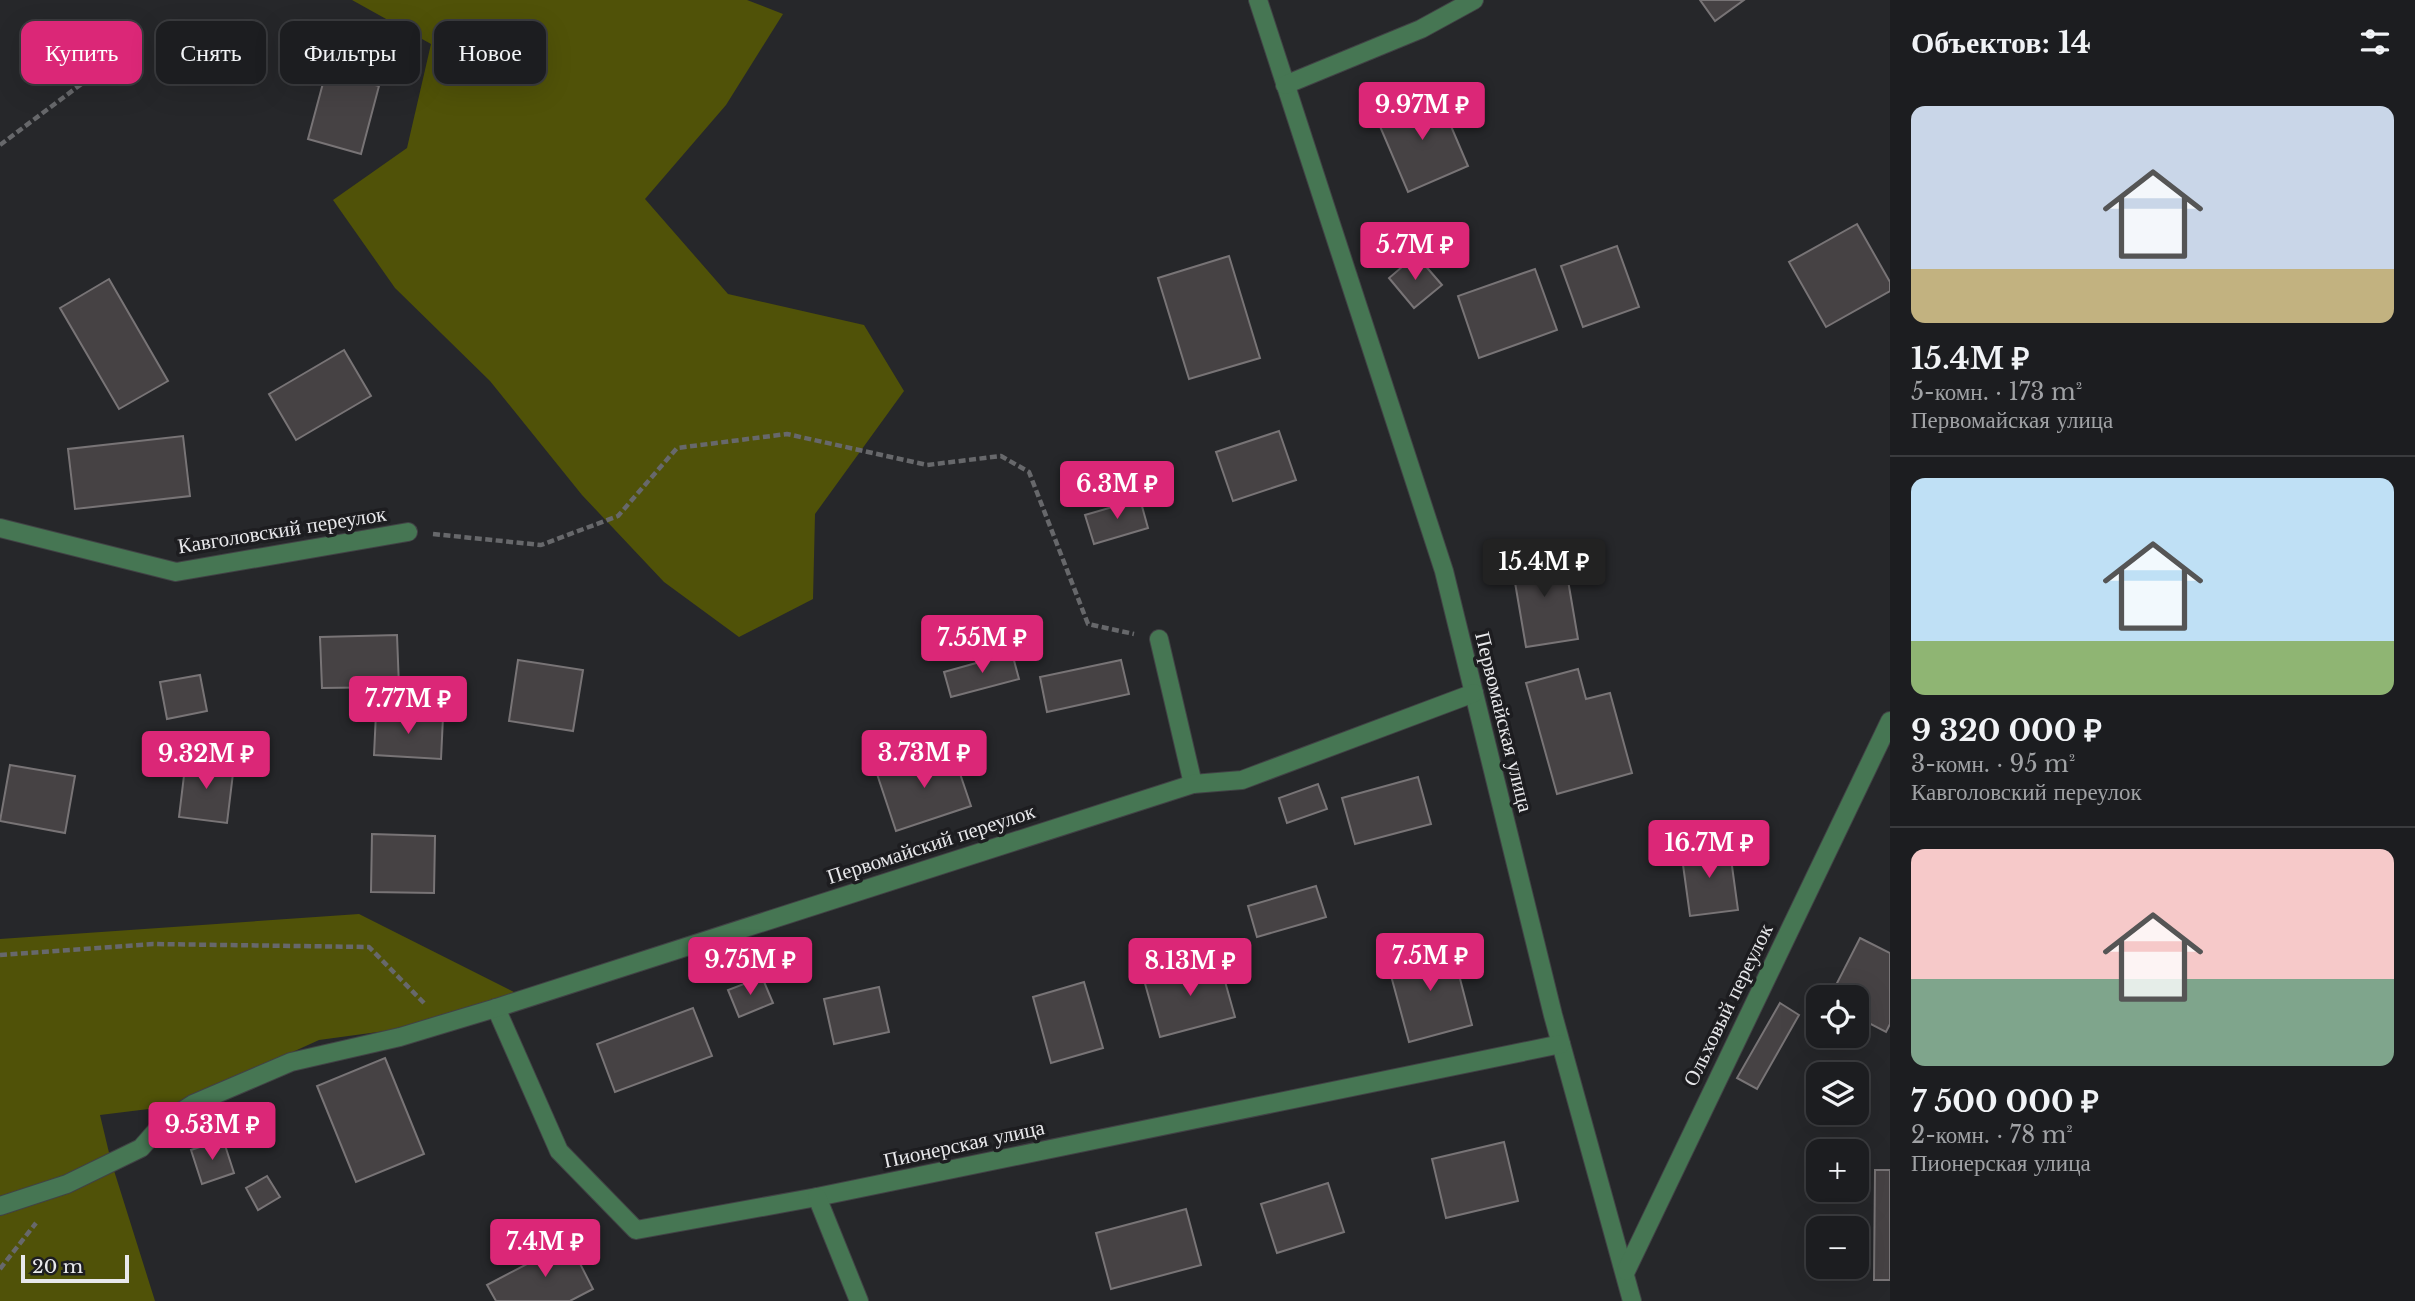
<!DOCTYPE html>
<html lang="ru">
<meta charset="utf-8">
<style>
body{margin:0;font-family:"Libre Baskerville",serif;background:#252629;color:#f1f3f6;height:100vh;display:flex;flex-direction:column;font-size:26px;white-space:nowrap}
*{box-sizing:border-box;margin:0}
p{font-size:23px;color:#a0a2a5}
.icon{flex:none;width:38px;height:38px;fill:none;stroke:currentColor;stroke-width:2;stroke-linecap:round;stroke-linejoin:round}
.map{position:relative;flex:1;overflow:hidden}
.sheet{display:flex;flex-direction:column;background:#1c1d20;width:525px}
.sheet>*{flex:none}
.banner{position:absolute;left:21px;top:21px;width:665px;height:63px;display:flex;gap:14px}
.buttons{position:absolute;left:1806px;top:985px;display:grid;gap:14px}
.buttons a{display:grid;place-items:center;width:63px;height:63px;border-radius:14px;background:#1c1d20;box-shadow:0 7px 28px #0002,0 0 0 2px #3a3b3e;font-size:35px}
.scale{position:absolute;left:21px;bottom:18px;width:108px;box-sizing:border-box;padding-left:7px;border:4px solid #e8e8eb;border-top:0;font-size:19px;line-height:24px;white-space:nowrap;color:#e8e8eb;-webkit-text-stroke:5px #1d1d20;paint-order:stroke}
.price{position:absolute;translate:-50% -60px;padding:0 16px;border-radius:7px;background:#db2777;color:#fff;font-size:23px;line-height:46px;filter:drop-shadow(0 2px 4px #0008)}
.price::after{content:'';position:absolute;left:50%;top:42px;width:21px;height:16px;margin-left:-10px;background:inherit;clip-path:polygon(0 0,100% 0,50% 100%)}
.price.current{background:#222;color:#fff}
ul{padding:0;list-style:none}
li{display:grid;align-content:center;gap:14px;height:371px;padding:0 21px}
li+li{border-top:2px solid #3a3b3e}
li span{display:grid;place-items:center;height:217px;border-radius:14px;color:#555}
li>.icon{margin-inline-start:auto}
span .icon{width:126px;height:126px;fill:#fffc;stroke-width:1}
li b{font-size:30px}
h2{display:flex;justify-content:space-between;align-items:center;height:84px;padding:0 21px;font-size:30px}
.tag{padding:0 24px;border-radius:14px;background:#1c1d20;box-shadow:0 7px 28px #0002,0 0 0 2px #3a3b3e;font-size:24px;line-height:63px}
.tag.current{background:#db2777;color:#fff}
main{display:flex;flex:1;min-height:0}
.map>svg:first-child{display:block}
.forest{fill:#505208}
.building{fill:#464244;stroke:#787476;stroke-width:2}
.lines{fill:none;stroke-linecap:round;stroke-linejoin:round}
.minor-casing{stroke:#414245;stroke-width:20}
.path{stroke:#67686b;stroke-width:4.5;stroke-dasharray:7 3.5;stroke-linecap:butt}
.minor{stroke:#467653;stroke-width:18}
.labels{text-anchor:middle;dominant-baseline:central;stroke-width:7;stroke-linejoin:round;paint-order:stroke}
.street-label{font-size:21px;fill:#e8e8eb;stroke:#1d1d20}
</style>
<main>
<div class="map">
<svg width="1890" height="1301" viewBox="0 0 1890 1301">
<rect width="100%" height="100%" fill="#26272a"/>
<g class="forest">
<path d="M 352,0 L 747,0 L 783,14 L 726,105 L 645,199 L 728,294 L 864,325 L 904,391 L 815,514 L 813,599 L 739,637 L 664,582 L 582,495 L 490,381 L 395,288 L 333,200 L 407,148 L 431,44 Z"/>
<path d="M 359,914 L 518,994 L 400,1029 L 319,1040 L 173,1106 L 100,1115 L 111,1161 L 155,1301 L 0,1301 L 0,939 Z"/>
</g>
<g class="building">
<path d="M 1700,0 L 1744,0 L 1715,21 Z"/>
<path d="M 326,72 L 379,86 L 361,154 L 308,139 Z"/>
<path d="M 1436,91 L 1468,166 L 1408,192 L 1376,117 Z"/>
<path d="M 1857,224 L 1890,282 L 1890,291 L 1826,327 L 1789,262 Z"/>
<path d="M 1617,246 L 1639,307 L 1583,327 L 1561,266 Z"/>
<path d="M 1416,255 L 1442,285 L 1414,308 L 1389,278 Z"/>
<path d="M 1229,256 L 1260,358 L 1189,379 L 1158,278 Z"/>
<path d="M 1535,269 L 1557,330 L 1479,358 L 1458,296 Z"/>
<path d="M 109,279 L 168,381 L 119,409 L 60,308 Z"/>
<path d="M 344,350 L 371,396 L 296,440 L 269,394 Z"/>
<path d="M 1279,431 L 1296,480 L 1233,501 L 1216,452 Z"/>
<path d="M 183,436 L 190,496 L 75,509 L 68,449 Z"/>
<path d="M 1140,499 L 1148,528 L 1094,544 L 1085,515 Z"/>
<path d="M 1563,551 L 1578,639 L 1526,647 L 1511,559 Z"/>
<path d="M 397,635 L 399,687 L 322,688 L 320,637 Z"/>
<path d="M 1012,653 L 1019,679 L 951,697 L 944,672 Z"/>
<path d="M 518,660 L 583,670 L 573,731 L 509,721 Z"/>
<path d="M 1121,660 L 1129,694 L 1047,712 L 1040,677 Z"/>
<path d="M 1578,669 L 1586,699 L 1610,693 L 1632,773 L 1557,794 L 1526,683 Z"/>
<path d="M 200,675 L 207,711 L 167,719 L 160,682 Z"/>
<path d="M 376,713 L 443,717 L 441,759 L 374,755 Z"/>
<path d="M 952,750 L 971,806 L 896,831 L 877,774 Z"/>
<path d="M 186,759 L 234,765 L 227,823 L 179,817 Z"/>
<path d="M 10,765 L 75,776 L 65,833 L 0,821 Z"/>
<path d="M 1418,777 L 1431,824 L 1355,844 L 1342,798 Z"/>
<path d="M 1318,784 L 1327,809 L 1287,823 L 1279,798 Z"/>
<path d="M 372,834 L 435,836 L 434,893 L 371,892 Z"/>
<path d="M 1729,844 L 1738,910 L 1690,916 L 1681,850 Z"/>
<path d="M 1316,886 L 1326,917 L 1257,937 L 1248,906 Z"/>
<path d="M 1860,938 L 1890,953 L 1890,1024 L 1886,1032 L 1857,1017 L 1857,998 L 1835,987 Z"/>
<path d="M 1451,944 L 1472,1025 L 1409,1042 L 1387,961 Z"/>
<path d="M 1219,960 L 1235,1017 L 1160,1037 L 1144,980 Z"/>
<path d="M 762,977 L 773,1003 L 739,1017 L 728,990 Z"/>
<path d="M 1084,982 L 1103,1048 L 1051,1063 L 1033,997 Z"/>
<path d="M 879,987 L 889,1032 L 834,1044 L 824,999 Z"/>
<path d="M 1780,1003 L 1799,1015 L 1757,1089 L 1737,1078 Z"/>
<path d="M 693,1008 L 712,1056 L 615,1092 L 597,1044 Z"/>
<path d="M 385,1058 L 424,1154 L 356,1182 L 317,1086 Z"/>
<path d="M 223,1139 L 234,1173 L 202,1184 L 191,1150 Z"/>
<path d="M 1504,1142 L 1518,1201 L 1446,1218 L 1432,1159 Z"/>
<path d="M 1875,1170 L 1890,1170 L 1890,1280 L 1874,1280 Z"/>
<path d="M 267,1176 L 280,1197 L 258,1210 L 246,1188 Z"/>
<path d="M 1328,1183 L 1344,1232 L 1277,1253 L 1261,1204 Z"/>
<path d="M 1186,1209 L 1201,1265 L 1111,1289 L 1096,1233 Z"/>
<path d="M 569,1242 L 593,1289 L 570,1301 L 496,1301 L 487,1285 Z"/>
</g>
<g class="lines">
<g class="minor-casing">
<g id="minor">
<path d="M 1258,0 L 1444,571 L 1553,1015 L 1632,1301"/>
<path d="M 1285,85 L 1421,29 L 1474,0"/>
<path d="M 0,528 L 176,572 L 408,532"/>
<path d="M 1159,639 L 1193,784"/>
<path d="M 496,1008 L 559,1151 L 636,1230 L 817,1197 L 1561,1044"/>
<path d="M 817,1197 L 859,1301"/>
<path d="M 0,1206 L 67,1184 L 141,1148 L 163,1123 L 193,1104 L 291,1062 L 400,1037 L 496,1008 L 1193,784 L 1242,780 L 1474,693"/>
<path d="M 1626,1271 L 1890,721"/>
</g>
</g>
<g class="path">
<path d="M 0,145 L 92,76"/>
<path d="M 433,534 L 541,545 L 618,516 L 677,448 L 787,434 L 927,465 L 1001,456 L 1029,472 L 1088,624 L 1134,634"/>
<path d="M 0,955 L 153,944 L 369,947 L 424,1003"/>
<path d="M 0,1269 L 36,1223"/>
</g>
<use href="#minor" class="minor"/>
</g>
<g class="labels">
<g class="street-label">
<text transform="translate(282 530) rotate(-9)">Кавголовский переулок</text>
<text transform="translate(1504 722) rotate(76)">Первомайская улица</text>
<text transform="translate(931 844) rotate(-18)">Первомайский переулок</text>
<text transform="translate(1728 1005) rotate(-64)">Ольховый переулок</text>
<text transform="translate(964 1144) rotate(-12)">Пионерская улица</text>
</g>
</g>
</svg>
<div class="buttons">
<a><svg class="icon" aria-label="locate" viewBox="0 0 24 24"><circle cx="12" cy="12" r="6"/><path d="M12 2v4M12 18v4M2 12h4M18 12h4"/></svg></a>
<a><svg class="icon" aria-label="layers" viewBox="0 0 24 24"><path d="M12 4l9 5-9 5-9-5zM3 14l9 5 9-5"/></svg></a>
<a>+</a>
<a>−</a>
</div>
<div class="scale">20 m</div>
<b class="price" style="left:1422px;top:142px">9.97M ₽</b>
<b class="price" style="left:1415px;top:282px">5.7M ₽</b>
<b class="price" style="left:1117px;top:521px">6.3M ₽</b>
<b class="price current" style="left:1544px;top:599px">15.4M ₽</b>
<b class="price" style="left:982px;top:675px">7.55M ₽</b>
<b class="price" style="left:408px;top:736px">7.77M ₽</b>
<b class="price" style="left:924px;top:790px">3.73M ₽</b>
<b class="price" style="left:206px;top:791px">9.32M ₽</b>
<b class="price" style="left:1709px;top:880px">16.7M ₽</b>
<b class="price" style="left:1430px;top:993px">7.5M ₽</b>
<b class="price" style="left:750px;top:997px">9.75M ₽</b>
<b class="price" style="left:1190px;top:998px">8.13M ₽</b>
<b class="price" style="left:212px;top:1162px">9.53M ₽</b>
<b class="price" style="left:545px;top:1279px">7.4M ₽</b>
<div class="banner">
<a class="tag current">Купить</a>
<a class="tag">Снять</a>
<a class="tag">Фильтры</a>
<a class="tag">Новое</a>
</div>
</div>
<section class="sheet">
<h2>Объектов: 14<svg class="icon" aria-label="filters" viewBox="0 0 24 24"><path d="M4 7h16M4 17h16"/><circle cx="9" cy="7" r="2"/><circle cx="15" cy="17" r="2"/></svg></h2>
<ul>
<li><span style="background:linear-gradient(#c9d6e8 75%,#c2b280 0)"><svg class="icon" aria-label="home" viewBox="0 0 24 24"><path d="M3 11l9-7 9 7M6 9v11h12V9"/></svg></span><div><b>15.4M ₽</b><p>5-комн. · 173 m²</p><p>Первомайская улица</p></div></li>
<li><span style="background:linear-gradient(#bfe0f5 75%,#8fb573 0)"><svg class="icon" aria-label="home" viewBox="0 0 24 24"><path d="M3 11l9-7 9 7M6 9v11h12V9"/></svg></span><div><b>9 320 000 ₽</b><p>3-комн. · 95 m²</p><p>Кавголовский переулок</p></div></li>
<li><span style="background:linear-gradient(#f6c9c9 60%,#7fa58c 0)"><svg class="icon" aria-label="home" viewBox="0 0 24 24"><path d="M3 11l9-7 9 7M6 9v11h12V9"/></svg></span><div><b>7 500 000 ₽</b><p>2-комн. · 78 m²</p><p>Пионерская улица</p></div></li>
</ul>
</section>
</main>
